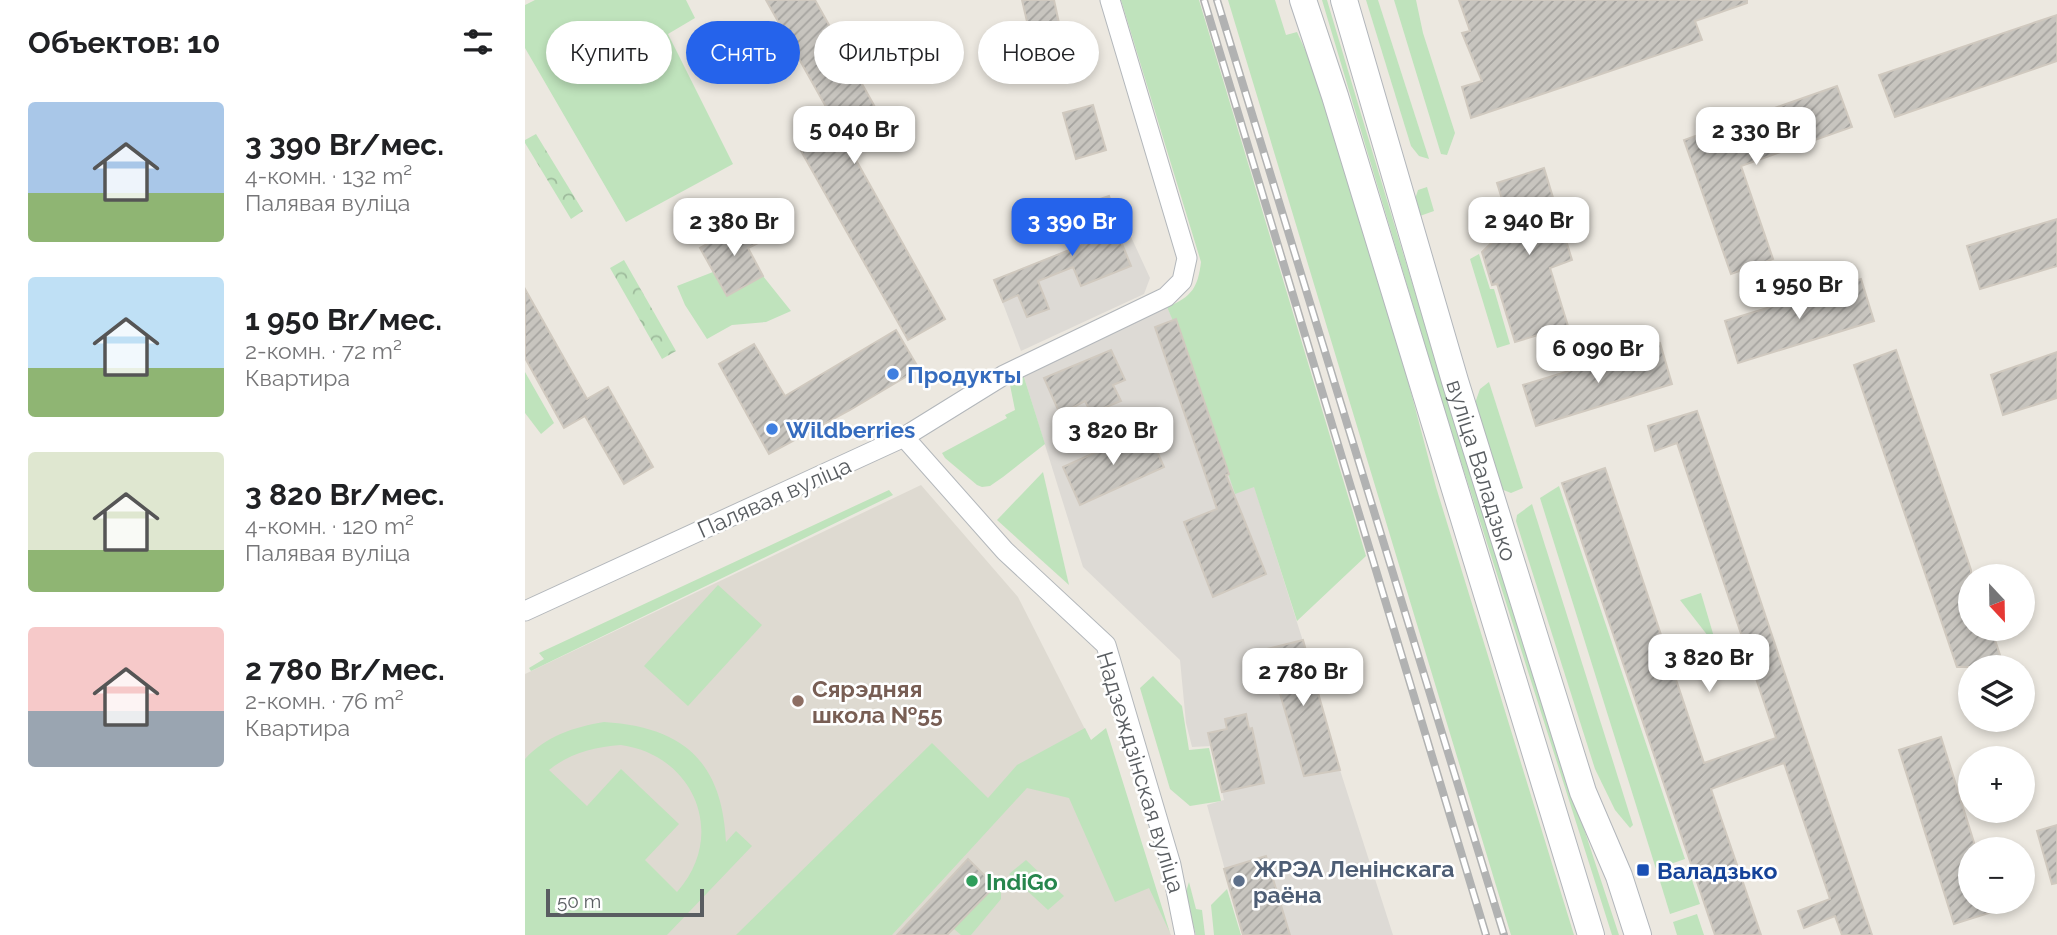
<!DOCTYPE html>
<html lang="ru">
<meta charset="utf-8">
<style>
body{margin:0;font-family:Raleway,sans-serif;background:#f2f2f2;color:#202124;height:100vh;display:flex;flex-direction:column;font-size:26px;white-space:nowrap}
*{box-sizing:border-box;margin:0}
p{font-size:23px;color:#757577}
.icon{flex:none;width:38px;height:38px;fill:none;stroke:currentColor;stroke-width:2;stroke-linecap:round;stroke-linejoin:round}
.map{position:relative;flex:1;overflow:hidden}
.details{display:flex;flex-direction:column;background:#fff;width:525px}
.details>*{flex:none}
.top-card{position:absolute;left:21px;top:21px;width:665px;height:63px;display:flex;gap:14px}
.needle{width:46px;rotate:158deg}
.fabs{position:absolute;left:1433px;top:564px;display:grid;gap:14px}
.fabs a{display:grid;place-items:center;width:77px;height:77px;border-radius:50%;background:#fff;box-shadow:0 4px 10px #0003;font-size:35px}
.scale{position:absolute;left:21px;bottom:18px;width:158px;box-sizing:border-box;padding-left:7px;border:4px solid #595d61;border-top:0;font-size:19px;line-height:24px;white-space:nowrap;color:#595d61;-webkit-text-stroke:5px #fff;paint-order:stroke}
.price{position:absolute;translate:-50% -60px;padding:0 16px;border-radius:14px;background:#fff;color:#222;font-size:23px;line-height:46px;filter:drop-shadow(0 2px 4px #0008)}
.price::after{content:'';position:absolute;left:50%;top:42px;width:21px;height:16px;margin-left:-10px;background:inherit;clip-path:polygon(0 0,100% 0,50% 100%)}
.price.on{background:#2563eb;color:#fff}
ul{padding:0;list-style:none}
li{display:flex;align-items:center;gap:21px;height:175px;padding:0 28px}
li span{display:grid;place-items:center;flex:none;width:196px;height:140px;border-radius:7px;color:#555}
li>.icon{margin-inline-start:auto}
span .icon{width:84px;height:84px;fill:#fffc;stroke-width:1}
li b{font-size:30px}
h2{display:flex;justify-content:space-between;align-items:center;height:84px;padding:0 28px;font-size:30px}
.pill{padding:0 24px;border-radius:32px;background:#fff;box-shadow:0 4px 10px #0003;font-size:24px;line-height:63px}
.pill.on{background:#2563eb;color:#fff}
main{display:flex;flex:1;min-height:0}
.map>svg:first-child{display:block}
.industrial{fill:#dddad5}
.education{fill:#dedad1}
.green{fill:#bfe3bc;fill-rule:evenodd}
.forest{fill:url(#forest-crowns)}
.building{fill:url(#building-hatch);stroke:#d0c9bf;stroke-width:2}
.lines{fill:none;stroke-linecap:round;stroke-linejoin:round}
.minor-casing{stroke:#b3b7bb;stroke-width:21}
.secondary-casing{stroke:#b2b6bb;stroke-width:28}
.minor{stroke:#fff;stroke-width:19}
.secondary{stroke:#fff;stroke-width:26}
.rail-casing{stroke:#b1b2b2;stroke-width:8}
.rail{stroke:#fff;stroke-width:5;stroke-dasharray:16;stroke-linecap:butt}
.shop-dot{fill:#3f7fe0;stroke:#fff;stroke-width:2.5}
.education-dot{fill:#8d6e63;stroke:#fff;stroke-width:2.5}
.transit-dot{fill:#1a4fb4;stroke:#fff;stroke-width:2.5}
.leisure-dot{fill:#2e9e5b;stroke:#fff;stroke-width:2.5}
.service-dot{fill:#5c6f8a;stroke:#fff;stroke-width:2.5}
.labels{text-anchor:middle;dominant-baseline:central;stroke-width:5;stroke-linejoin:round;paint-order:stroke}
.shop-label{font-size:23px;font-weight:bold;fill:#366cbe;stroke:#fff;text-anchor:start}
.street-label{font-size:23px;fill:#595d61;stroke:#fff}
.education-label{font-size:23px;font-weight:bold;fill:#785e54;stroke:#fff;text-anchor:start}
.service-label{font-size:23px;font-weight:bold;fill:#4e5e75;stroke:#fff;text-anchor:start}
.transit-label{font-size:23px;font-weight:bold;fill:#164399;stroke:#fff;text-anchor:start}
.leisure-label{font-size:23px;font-weight:bold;fill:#27864d;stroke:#fff;text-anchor:start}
</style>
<main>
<section class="details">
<h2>Объектов: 10<svg class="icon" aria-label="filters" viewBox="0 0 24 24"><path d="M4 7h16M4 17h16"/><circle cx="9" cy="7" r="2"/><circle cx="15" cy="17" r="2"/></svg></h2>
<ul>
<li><span style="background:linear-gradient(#a9c7e8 65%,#8fb573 0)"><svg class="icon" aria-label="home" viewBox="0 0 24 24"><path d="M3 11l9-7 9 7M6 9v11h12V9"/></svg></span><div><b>3 390 Br/мес.</b><p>4-комн. · 132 m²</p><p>Палявая вуліца</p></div></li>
<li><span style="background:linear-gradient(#bfe0f5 65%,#8fb573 0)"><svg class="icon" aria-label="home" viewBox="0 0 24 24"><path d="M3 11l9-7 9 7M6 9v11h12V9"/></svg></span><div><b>1 950 Br/мес.</b><p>2-комн. · 72 m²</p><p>Квартира</p></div></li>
<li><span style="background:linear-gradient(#dfe7d0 70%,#8fb573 0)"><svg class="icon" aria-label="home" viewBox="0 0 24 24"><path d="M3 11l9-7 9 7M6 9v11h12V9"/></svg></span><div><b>3 820 Br/мес.</b><p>4-комн. · 120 m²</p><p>Палявая вуліца</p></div></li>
<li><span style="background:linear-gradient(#f6c9c9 60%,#9aa5b1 0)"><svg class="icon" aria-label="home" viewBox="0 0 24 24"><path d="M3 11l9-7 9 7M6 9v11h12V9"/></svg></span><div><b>2 780 Br/мес.</b><p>2-комн. · 76 m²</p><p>Квартира</p></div></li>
</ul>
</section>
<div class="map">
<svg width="1532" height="935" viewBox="0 0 1532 935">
<defs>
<pattern id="forest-crowns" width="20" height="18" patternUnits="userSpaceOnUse" patternTransform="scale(1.75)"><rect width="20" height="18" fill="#bfe3bc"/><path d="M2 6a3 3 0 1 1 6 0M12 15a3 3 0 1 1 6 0" fill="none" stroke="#9ebb9c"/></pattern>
<pattern id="building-hatch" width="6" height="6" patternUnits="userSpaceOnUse" patternTransform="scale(1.75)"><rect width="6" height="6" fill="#c8c5bf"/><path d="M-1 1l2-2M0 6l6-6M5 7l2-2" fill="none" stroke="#a5a39f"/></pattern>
</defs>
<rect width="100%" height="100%" fill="#ece8e0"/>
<g class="industrial">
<path d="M 601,226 L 625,278 L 619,294 L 496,351 L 469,280 Z"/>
<path d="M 642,307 L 648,320 L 651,319 L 710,493 L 729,486 L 777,638 L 815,770 L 868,935 L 718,935 L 682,805 L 699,800 L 686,746 L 667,747 L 661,723 L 655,660 L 558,567 L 498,374 Z"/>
</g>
<path class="education" d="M 396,485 L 493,597 L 566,741 L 646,935 L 0,935 L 0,674 Z"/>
<g class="green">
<path d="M 10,0 L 161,0 L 170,18 L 143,34 L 208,164 L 101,222 L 0,48 L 0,5 Z"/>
<path d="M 596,0 L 674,0 L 841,556 L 772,621 L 729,487 L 710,494 L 651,320 L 648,321 L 642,307 C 667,297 673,287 676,262 Z"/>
<path d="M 703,0 L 750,0 L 761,35 L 772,32 L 798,89 L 855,275 L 911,487 L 1049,935 L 986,935 Z"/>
<path d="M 797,0 L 802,0 C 895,313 991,625 1094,935 L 1087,935 L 917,402 Z"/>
<path d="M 841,0 L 853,0 L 904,159 L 894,156 L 886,146 Z"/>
<path d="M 869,0 L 891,0 L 898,33 L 930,133 L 922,155 L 916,154 Z"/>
<path d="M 902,187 L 909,211 L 892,217 L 890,199 L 893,190 Z"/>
<path d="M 954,254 L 965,289 L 969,289 L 985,344 L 972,348 L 945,259 Z"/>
<path d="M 188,272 L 202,296 L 238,276 L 266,311 L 241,322 L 207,325 L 182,339 L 160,305 L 152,286 Z"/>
<path d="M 0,372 L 29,423 L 16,434 L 0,413 Z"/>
<path d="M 498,374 L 520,444 L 478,477 L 465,486 L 457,487 L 452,485 L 420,458 L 417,453 L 482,418 L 480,415 L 490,410 L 484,380 Z"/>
<path d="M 964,382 L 998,488 L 986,493 L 976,489 L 950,403 L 955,389 Z"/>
<path d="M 518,472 L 544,585 L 472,520 Z"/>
<path d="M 1034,486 L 1160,859 L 1131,869 L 1015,498 Z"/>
<path d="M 364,490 L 368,495 L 6,671 L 4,668 L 19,659 L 14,653 Z"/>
<path d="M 1007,504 L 1108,825 L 1105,828 L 1090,810 L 1070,769 L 991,521 L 992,515 Z"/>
<path d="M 193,585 L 237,625 L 163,706 L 119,666 Z"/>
<path d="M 1176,593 L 1189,637 L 1183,636 L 1155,600 Z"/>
<path d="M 628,676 L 657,706 L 664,750 L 684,748 L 696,801 L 665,806 L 645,789 L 615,688 Z"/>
<path d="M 79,722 C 158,727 197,761 201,842 L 211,831 L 227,846 L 142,935 L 0,935 L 0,759 C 21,736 49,727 79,722 ZM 96,745 C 169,755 203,835 152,892 L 120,860 L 154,824 L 96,769 L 62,806 L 24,770 C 45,753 69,747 96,745 Z"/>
<path d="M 560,728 L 566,740 L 581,728 L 645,933 L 624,888 L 590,902 L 544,798 L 502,788 L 367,935 L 211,935 L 407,743 L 463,798 L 492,765 Z"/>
<path d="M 501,860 L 539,896 L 523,910 L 484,874 Z"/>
<path d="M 1163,868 L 1175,904 L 1145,914 L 1134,878 Z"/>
<path d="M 664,882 L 671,909 L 677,910 L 680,935 L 671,935 L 660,895 Z"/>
<path d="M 470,886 L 476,891 L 476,899 L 446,935 L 436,935 L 428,928 Z"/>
<path d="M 702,889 L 716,935 L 689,935 L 686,905 Z"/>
<path d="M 1172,914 L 1179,935 L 1152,935 L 1148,922 Z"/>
</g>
<g class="forest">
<path d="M 11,134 L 58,211 L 46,219 L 0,143 L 0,140 Z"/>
<path d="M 99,260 L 151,351 L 137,359 L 85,268 Z"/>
</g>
<g class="building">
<path d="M 241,0 L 290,0 L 359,123 L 322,144 L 420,319 L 383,340 L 276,151 L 314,130 Z"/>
<path d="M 497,0 L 529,0 L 534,23 L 504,30 Z"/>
<path d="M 934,0 L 1222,0 L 1222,3 L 1170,21 L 1177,40 L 946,118 L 937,87 L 957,81 L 937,33 L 945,31 Z"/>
<path d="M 1532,15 L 1532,61 L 1370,117 L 1354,75 Z"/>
<path d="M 1312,86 L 1327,127 L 1216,166 L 1248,259 L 1206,274 L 1159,140 Z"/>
<path d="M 568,105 L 581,150 L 551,159 L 538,113 Z"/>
<path d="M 1019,168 L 1047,260 L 1025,268 L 1043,326 L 990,342 L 972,284 L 967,285 L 957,252 L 985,225 L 972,183 Z"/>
<path d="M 584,196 L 593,222 L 589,224 L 606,266 L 556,286 L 548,267 L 513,281 L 524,309 L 502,317 L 493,295 L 478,302 L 469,280 L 557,245 L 545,209 Z"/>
<path d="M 1532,219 L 1532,266 L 1455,289 L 1442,246 Z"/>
<path d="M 223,221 L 235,242 L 223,248 L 238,276 L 202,296 L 175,248 Z"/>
<path d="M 1336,279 L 1349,321 L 1213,363 L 1200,321 Z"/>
<path d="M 0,289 L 62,399 L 83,387 L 128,467 L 99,484 L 60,416 L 39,428 L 0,358 Z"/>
<path d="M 651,319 L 704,474 L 701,475 L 741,574 L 688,597 L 659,522 L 692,509 L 630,327 Z"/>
<path d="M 371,330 L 394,369 L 325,410 L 244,454 L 194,364 L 229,344 L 260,396 Z"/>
<path d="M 1135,343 L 1147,384 L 1011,426 L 998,385 Z"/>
<path d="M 586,350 L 600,380 L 588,385 L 596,401 L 566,413 L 560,401 L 535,414 L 519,378 Z"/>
<path d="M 1371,350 L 1446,570 L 1446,628 L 1466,628 L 1479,667 L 1432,667 L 1329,365 Z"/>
<path d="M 1532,352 L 1532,398 L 1478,415 L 1466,375 Z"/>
<path d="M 1172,411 L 1347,935 L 1317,935 L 1310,916 L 1279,928 L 1273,911 L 1305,899 L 1259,763 L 1186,789 L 1236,935 L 1190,935 L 1037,483 L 1080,468 L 1179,763 L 1251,738 L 1152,443 L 1130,451 L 1123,426 Z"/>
<path d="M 622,429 L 639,467 L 555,505 L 538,467 Z"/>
<path d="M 778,640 L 815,770 L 779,776 L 742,649 Z"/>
<path d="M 721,714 L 724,729 L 727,728 L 739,783 L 697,792 L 683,733 L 702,729 L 700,719 Z"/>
<path d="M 1416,737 L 1451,849 L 1446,849 L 1446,901 L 1489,901 L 1489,905 L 1429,924 L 1374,750 Z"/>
<path d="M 1532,825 L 1532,883 L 1527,884 L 1512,831 Z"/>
<path d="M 741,856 L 765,935 L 718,935 L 699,869 Z"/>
<path d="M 443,859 L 470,886 L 422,935 L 372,935 Z"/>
</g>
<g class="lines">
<g class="minor-casing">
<g id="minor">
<path d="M 379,437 L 480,551 L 581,645 L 646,865 L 660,935"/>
<path d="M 0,611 L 379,437 L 479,375 L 641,297 L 657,281 L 662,258 L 585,0"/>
</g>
</g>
<g class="secondary-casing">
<g id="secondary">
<path d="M 778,0 L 810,96 L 1066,935"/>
<path id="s1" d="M 819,0 L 930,381 L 1058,792 L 1094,876 L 1113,935"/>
</g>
</g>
<use href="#minor" class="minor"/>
<use href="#secondary" class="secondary"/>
<g class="rail-casing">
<g id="rail">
<path d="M 679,0 L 961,935"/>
<path d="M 692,0 L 979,935"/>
</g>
</g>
<use href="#rail" class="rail"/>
</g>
<g class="shop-dot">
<circle cx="368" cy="374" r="7"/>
<circle cx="247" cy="429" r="7"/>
</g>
<circle class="education-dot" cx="273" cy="701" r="7"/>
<rect class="transit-dot" x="1111" y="863" width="14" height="14" rx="3.5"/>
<circle class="leisure-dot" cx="447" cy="881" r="7"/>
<circle class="service-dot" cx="714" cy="881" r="7"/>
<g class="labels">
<g class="shop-label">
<text x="382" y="374">Продукты</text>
<text x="261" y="429">Wildberries</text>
</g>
<g class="street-label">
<text stroke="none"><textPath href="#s1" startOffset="490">вуліца Валадзько</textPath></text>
<text transform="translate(249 497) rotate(-24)">Палявая вуліца</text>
<text transform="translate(616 772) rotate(73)">Надзеждзінская вуліца</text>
</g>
<g class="education-label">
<text x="287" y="688">Сярэдняя<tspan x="287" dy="26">школа №55</tspan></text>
</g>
<g class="service-label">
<text x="728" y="868">ЖРЭА Ленінскага<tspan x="728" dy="26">раёна</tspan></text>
</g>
<g class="transit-label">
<text x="1132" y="870">Валадзько</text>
</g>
<g class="leisure-label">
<text x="461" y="881">IndiGo</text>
</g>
</g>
</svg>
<div class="fabs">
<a><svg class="needle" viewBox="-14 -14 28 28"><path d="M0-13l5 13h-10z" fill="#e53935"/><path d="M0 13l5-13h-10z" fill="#757577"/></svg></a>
<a><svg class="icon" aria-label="layers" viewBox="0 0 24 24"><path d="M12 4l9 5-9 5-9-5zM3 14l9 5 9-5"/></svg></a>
<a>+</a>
<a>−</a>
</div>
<div class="scale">50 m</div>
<b class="price" style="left:329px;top:166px">5 040 Br</b>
<b class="price" style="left:1231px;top:167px">2 330 Br</b>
<b class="price" style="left:1004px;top:257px">2 940 Br</b>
<b class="price" style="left:209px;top:258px">2 380 Br</b>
<b class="price on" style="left:547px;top:258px">3 390 Br</b>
<b class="price" style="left:1274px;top:321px">1 950 Br</b>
<b class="price" style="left:1073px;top:385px">6 090 Br</b>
<b class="price" style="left:588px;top:467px">3 820 Br</b>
<b class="price" style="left:1184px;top:694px">3 820 Br</b>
<b class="price" style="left:778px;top:708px">2 780 Br</b>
<div class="top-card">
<a class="pill">Купить</a>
<a class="pill on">Снять</a>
<a class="pill">Фильтры</a>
<a class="pill">Новое</a>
</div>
</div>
</main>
